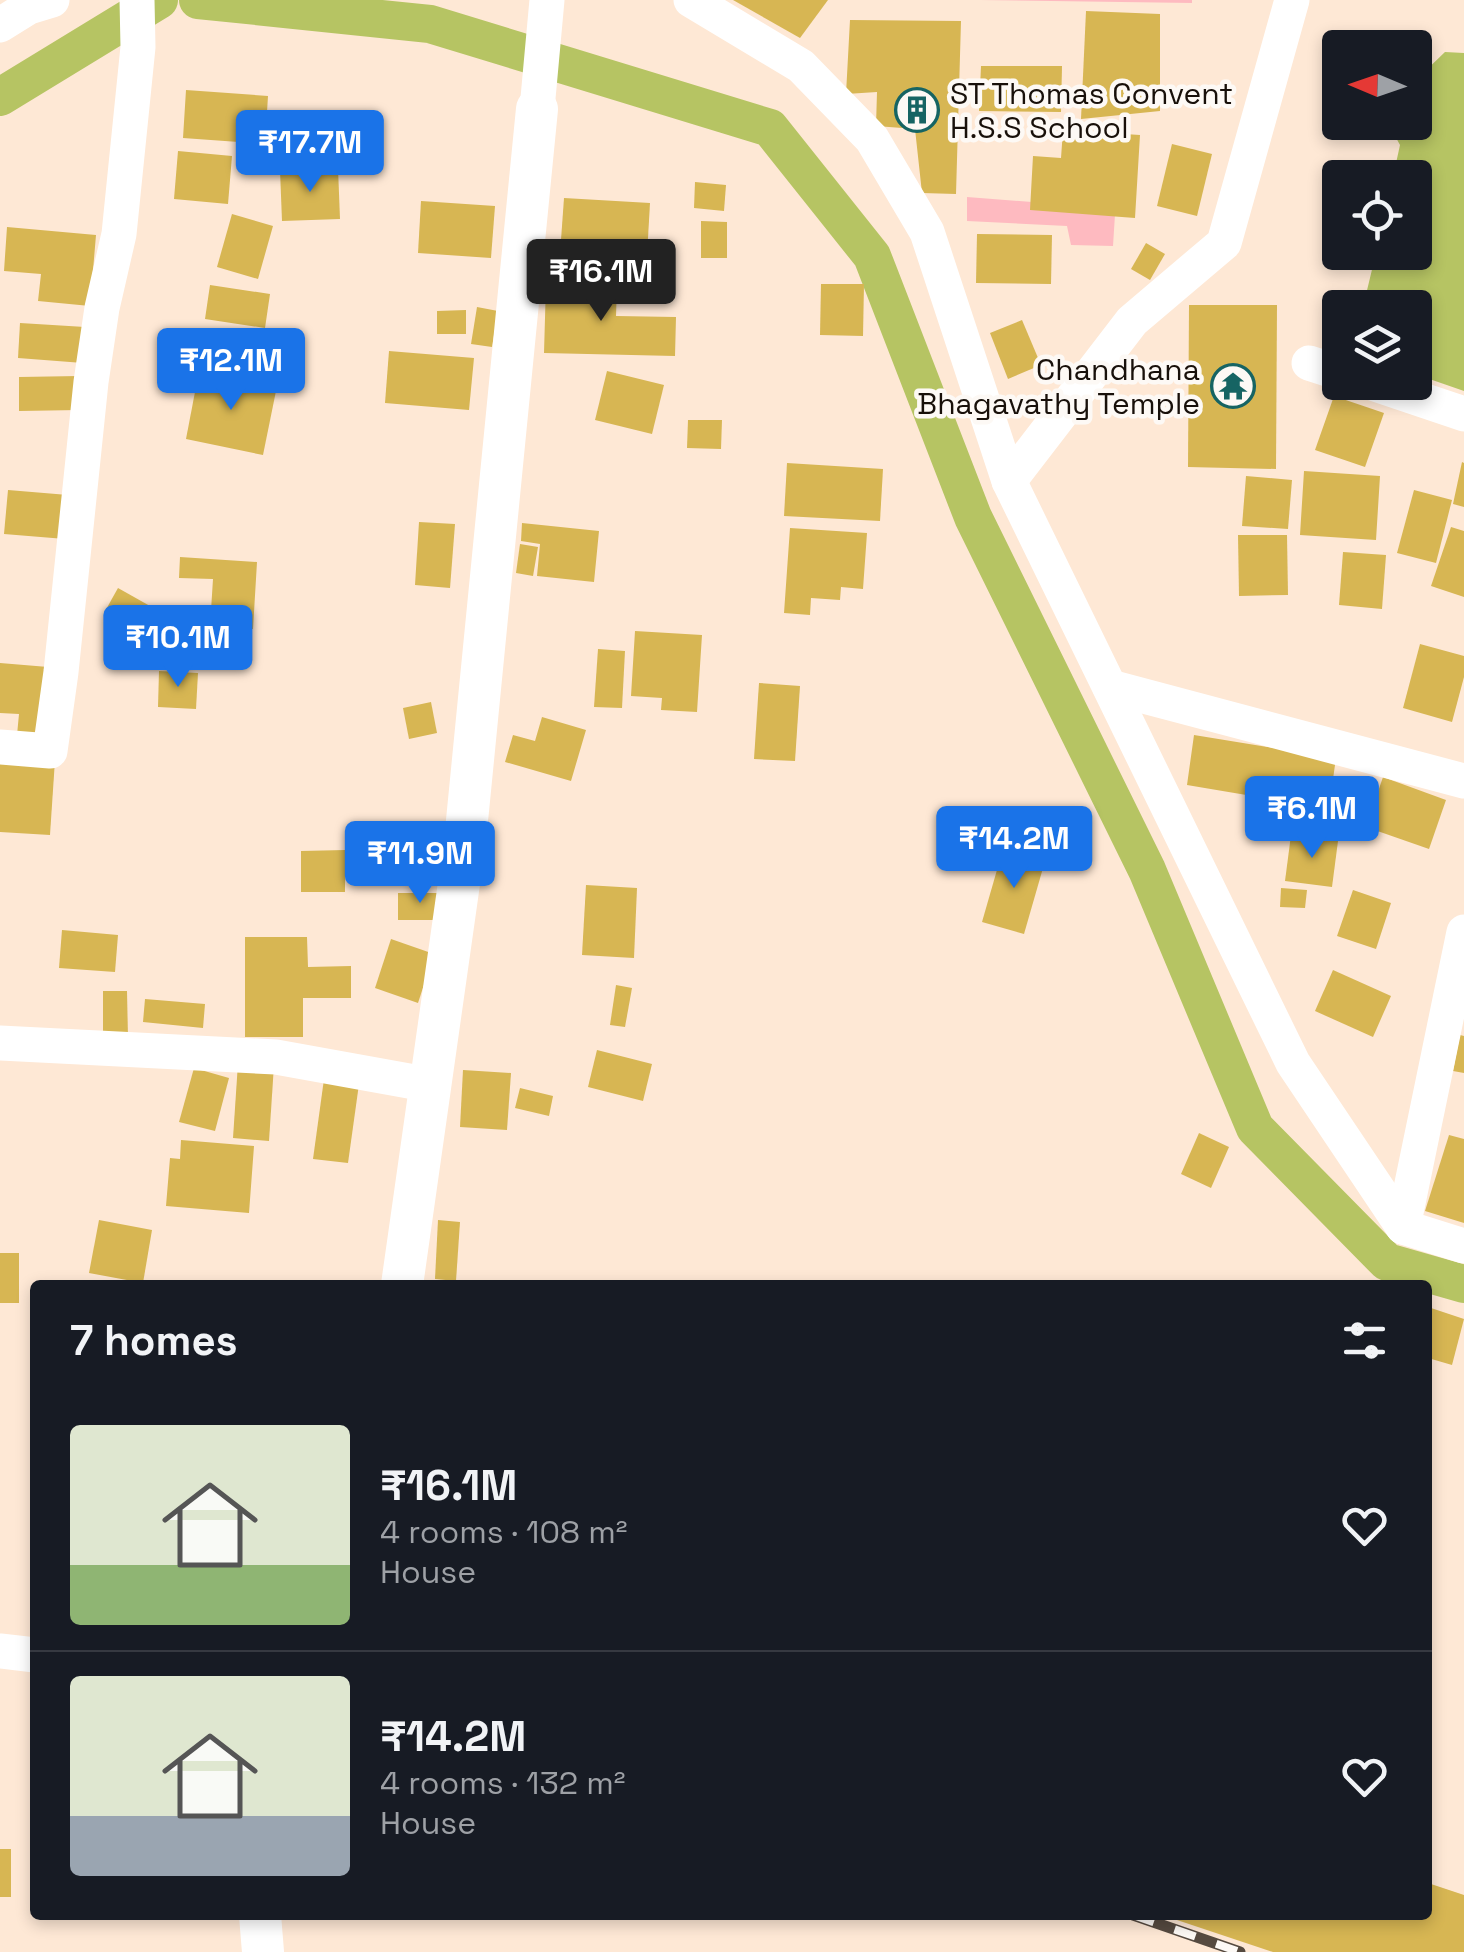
<!DOCTYPE html>
<meta charset="utf-8">
<style>
body{margin:0;font-family:"Space Grotesk",sans-serif;background:#20242c;color:#f1f3f6;height:100vh;display:flex;flex-direction:column;font-size:38px;white-space:nowrap}
*{box-sizing:border-box;margin:0}
p{font-size:32px;color:#9ea1a6}
.icon{flex:none;width:55px;height:55px;fill:none;stroke:currentColor;stroke-width:2;stroke-linecap:round;stroke-linejoin:round}
.map{position:relative;flex:1;overflow:hidden}
.details{position:absolute;left:30px;top:1280px;width:1402px;height:640px;display:flex;flex-direction:column;background:#171b24;border-radius:10px;box-shadow:0 5px 15px #0003}
.details>*{flex:none}
.needle{width:65px;rotate:272deg}
.controls{position:absolute;left:1322px;top:30px;display:grid;gap:20px}
.controls a{display:grid;place-items:center;width:110px;height:110px;border-radius:10px;background:#171b24;box-shadow:0 5px 15px #0003;font-size:50px}
.price{position:absolute;translate:-50% -85px;padding:0 22px;border-radius:10px;background:#1a73e8;color:#fff;font-size:32px;line-height:65px;filter:drop-shadow(0 2px 5px #0008)}
.price::after{content:'';position:absolute;left:50%;top:60px;width:30px;height:22px;margin-left:-15px;background:inherit;clip-path:polygon(0 0,100% 0,50% 100%)}
.price.active{background:#222;color:#fff}
ul{padding:0;list-style:none}
li{display:flex;align-items:center;gap:30px;height:250px;padding:0 40px}
li+li{border-top:2px solid #363941}
li span{display:grid;place-items:center;flex:none;width:280px;height:200px;border-radius:10px;color:#555}
li>.icon{margin-inline-start:auto}
span .icon{width:120px;height:120px;fill:#fffc;stroke-width:1}
li b{font-size:42px}
h2{display:flex;justify-content:space-between;align-items:center;height:120px;padding:0 40px;font-size:42px}
.map>svg:first-child{display:block}
.green{fill:#febac0}
.water{fill:#b6c463}
.lines{fill:none;stroke-linecap:round;stroke-linejoin:round}
.canal{stroke:#b6c463;stroke-width:38}
.building{fill:#d7b653}
.minor{stroke:#fff;stroke-width:35}
.tertiary{stroke:#fff;stroke-width:42}
.rail-casing{stroke:#564a40;stroke-width:11}
.rail{stroke:#fdf9f5;stroke-width:8;stroke-dasharray:22;stroke-linecap:butt}
.labels{text-anchor:middle;dominant-baseline:central;stroke-width:9;stroke-linejoin:round;paint-order:stroke}
.poi-label{font-size:30px;fill:#18100a;stroke:#fdf9f5;text-anchor:start}
</style>
<div class="map">
<svg width="1464" height="1952" viewBox="0 0 1464 1952">
<rect width="100%" height="100%" fill="#fee8d5"/>
<g class="green">
<path d="M 980,0 L 1192,0 L 1192,3 Z"/>
<path d="M 1118,167 L 1113,246 L 1071,245 L 1067,226 L 967,221 L 967,197 L 1032,202 Z"/>
</g>
<path class="water" d="M 1445,52 L 1464,53 L 1464,391 L 1415,374 L 1415,308 L 1363,307 L 1376,253 L 1415,252 L 1415,178 L 1393,177 L 1400,145 L 1388,123 L 1415,122 L 1415,81 Z"/>
<g class="lines">
<g class="canal">
<path d="M 198,0 L 430,24 L 770,128 L 872,256 L 973,517 L 1147,870 L 1255,1128 L 1387,1262 L 1464,1284"/>
<path d="M 0,97 L 159,0"/>
</g>
</g>
<g class="building">
<path d="M 733,0 L 828,0 L 800,38 Z"/>
<path d="M 1086,11 L 1160,14 L 1160,111 L 1081,119 Z"/>
<path d="M 850,20 L 961,21 L 956,194 L 922,193 L 915,129 L 876,126 L 877,92 L 846,94 Z"/>
<path d="M 981,66 L 1062,66 L 1061,112 L 979,111 Z"/>
<path d="M 186,90 L 268,96 L 265,144 L 183,138 Z"/>
<path d="M 1063,130 L 1140,135 L 1135,218 L 1030,210 L 1033,156 L 1061,158 Z"/>
<path d="M 1172,144 L 1212,154 L 1197,216 L 1157,206 Z"/>
<path d="M 178,151 L 232,156 L 228,204 L 174,199 Z"/>
<path d="M 338,168 L 340,219 L 282,221 L 280,170 Z"/>
<path d="M 695,182 L 726,185 L 724,211 L 694,208 Z"/>
<path d="M 564,198 L 650,203 L 646,273 L 559,268 Z"/>
<path d="M 421,201 L 495,206 L 491,258 L 418,253 Z"/>
<path d="M 232,214 L 273,226 L 258,279 L 217,267 Z"/>
<path d="M 701,221 L 727,222 L 727,258 L 701,258 Z"/>
<path d="M 7,227 L 96,235 L 90,306 L 38,301 L 41,274 L 4,271 Z"/>
<path d="M 977,234 L 1052,235 L 1051,284 L 976,283 Z"/>
<path d="M 1146,243 L 1165,254 L 1150,280 L 1131,269 Z"/>
<path d="M 546,283 L 617,285 L 616,316 L 676,317 L 675,356 L 544,353 Z"/>
<path d="M 821,284 L 864,284 L 863,336 L 820,335 Z"/>
<path d="M 210,285 L 270,294 L 265,328 L 205,319 Z"/>
<path d="M 1189,305 L 1277,305 L 1276,469 L 1188,467 Z"/>
<path d="M 477,307 L 498,311 L 492,347 L 471,344 Z"/>
<path d="M 466,310 L 466,334 L 437,334 L 437,311 Z"/>
<path d="M 1022,320 L 1041,365 L 1008,379 L 990,333 Z"/>
<path d="M 20,323 L 85,327 L 83,363 L 18,358 Z"/>
<path d="M 389,351 L 474,358 L 469,410 L 385,403 Z"/>
<path d="M 199,371 L 277,386 L 263,455 L 186,439 Z"/>
<path d="M 607,371 L 664,385 L 652,434 L 595,420 Z"/>
<path d="M 79,376 L 79,410 L 19,411 L 19,377 Z"/>
<path d="M 1334,396 L 1384,413 L 1365,467 L 1315,450 Z"/>
<path d="M 688,420 L 722,420 L 721,449 L 687,448 Z"/>
<path d="M 1462,462 L 1464,463 L 1464,507 L 1453,504 Z"/>
<path d="M 787,463 L 883,469 L 880,521 L 784,516 Z"/>
<path d="M 1304,471 L 1380,476 L 1376,540 L 1300,535 Z"/>
<path d="M 1246,476 L 1292,480 L 1288,529 L 1242,526 Z"/>
<path d="M 8,490 L 68,495 L 65,539 L 4,534 Z"/>
<path d="M 1414,490 L 1452,500 L 1436,563 L 1397,553 Z"/>
<path d="M 419,522 L 455,524 L 450,588 L 415,585 Z"/>
<path d="M 522,523 L 599,531 L 594,582 L 537,576 L 540,544 L 521,541 Z"/>
<path d="M 1451,527 L 1464,531 L 1464,597 L 1431,586 Z"/>
<path d="M 790,528 L 867,533 L 863,589 L 841,587 L 840,600 L 811,598 L 810,615 L 784,613 Z"/>
<path d="M 1238,535 L 1287,535 L 1288,595 L 1239,596 Z"/>
<path d="M 520,544 L 538,547 L 533,576 L 516,573 Z"/>
<path d="M 1343,552 L 1386,555 L 1382,609 L 1339,605 Z"/>
<path d="M 180,557 L 257,562 L 253,629 L 210,626 L 213,579 L 179,578 Z"/>
<path d="M 118,588 L 150,606 L 136,631 L 104,613 Z"/>
<path d="M 635,631 L 702,635 L 697,712 L 661,710 L 662,698 L 631,696 Z"/>
<path d="M 1420,644 L 1464,656 L 1464,677 L 1452,722 L 1403,708 Z"/>
<path d="M 598,649 L 625,651 L 622,708 L 594,707 Z"/>
<path d="M 0,663 L 48,667 L 42,737 L 17,735 L 19,714 L 0,713 Z"/>
<path d="M 159,671 L 198,673 L 196,709 L 158,707 Z"/>
<path d="M 759,683 L 800,686 L 795,761 L 754,759 Z"/>
<path d="M 431,702 L 437,733 L 409,739 L 403,708 Z"/>
<path d="M 542,717 L 586,730 L 571,781 L 505,762 L 513,735 L 535,741 Z"/>
<path d="M 1194,735 L 1336,758 L 1326,828 L 1267,818 L 1270,799 L 1187,785 Z"/>
<path d="M 0,756 L 55,760 L 50,835 L 0,832 Z"/>
<path d="M 1383,777 L 1446,800 L 1429,849 L 1366,827 Z"/>
<path d="M 1291,835 L 1338,841 L 1332,887 L 1285,881 Z"/>
<path d="M 385,843 L 424,846 L 422,878 L 382,875 Z"/>
<path d="M 1003,849 L 1045,861 L 1024,934 L 982,922 Z"/>
<path d="M 345,850 L 345,892 L 301,892 L 301,851 Z"/>
<path d="M 586,885 L 637,888 L 634,958 L 582,955 Z"/>
<path d="M 1281,888 L 1307,890 L 1305,908 L 1280,907 Z"/>
<path d="M 1353,890 L 1391,903 L 1376,949 L 1337,936 Z"/>
<rect x="398" y="893" width="43" height="27"/>
<path d="M 62,930 L 118,935 L 115,972 L 59,968 Z"/>
<path d="M 245,937 L 307,937 L 308,967 L 351,966 L 351,998 L 303,998 L 303,1037 L 245,1037 Z"/>
<path d="M 391,939 L 434,954 L 418,1003 L 375,988 Z"/>
<path d="M 1333,970 L 1391,996 L 1373,1037 L 1315,1011 Z"/>
<path d="M 616,985 L 632,988 L 625,1027 L 610,1025 Z"/>
<path d="M 103,991 L 127,991 L 128,1038 L 103,1038 Z"/>
<path d="M 145,999 L 205,1004 L 203,1028 L 143,1022 Z"/>
<path d="M 1460,1035 L 1464,1036 L 1464,1073 L 1453,1071 Z"/>
<path d="M 597,1050 L 652,1064 L 643,1101 L 588,1087 Z"/>
<path d="M 238,1063 L 274,1065 L 269,1141 L 233,1138 Z"/>
<path d="M 194,1068 L 229,1078 L 215,1131 L 179,1122 Z"/>
<path d="M 463,1070 L 511,1073 L 507,1130 L 460,1127 Z"/>
<path d="M 324,1079 L 359,1084 L 348,1163 L 313,1159 Z"/>
<path d="M 520,1088 L 553,1096 L 549,1116 L 515,1108 Z"/>
<path d="M 1199,1133 L 1229,1147 L 1211,1188 L 1181,1174 Z"/>
<path d="M 1449,1135 L 1464,1139 L 1464,1223 L 1425,1211 Z"/>
<path d="M 181,1140 L 254,1146 L 249,1213 L 166,1206 L 170,1158 L 180,1159 Z"/>
<path d="M 99,1220 L 152,1230 L 143,1283 L 89,1273 Z"/>
<path d="M 438,1220 L 460,1222 L 456,1281 L 435,1279 Z"/>
<rect x="0" y="1253" width="19" height="50"/>
<path d="M 1428,1307 L 1464,1319 L 1452,1365 L 1428,1358 Z"/>
<rect x="0" y="1849" width="11" height="48"/>
<path d="M 1428,1883 L 1464,1895 L 1464,1952 L 1273,1952 L 1165,1916 L 1428,1915 Z"/>
</g>
<g class="lines">
<g class="minor">
<path d="M 691,0 L 801,66 L 872,139 L 927,232 L 1009,481 L 1293,1063 L 1403,1227 L 1464,1246"/>
<path d="M 0,25 L 29,7 L 52,0"/>
<path d="M 537,109 L 547,0"/>
<path d="M 1309,363 L 1340,373"/>
<path d="M 1369,382 L 1464,414"/>
<path d="M 1009,481 L 1132,321 L 1224,243 L 1292,0"/>
<path d="M 1110,687 L 1464,781"/>
<path d="M 0,747 L 50,751 L 61,672 L 91,382 L 102,308 L 119,234 L 138,47 L 137,0"/>
<path d="M 0,1043 L 276,1057 L 431,1085"/>
<path d="M 1403,1227 L 1464,932"/>
<path d="M 0,1651 L 35,1655"/>
</g>
<g class="tertiary">
<path d="M 402,1285 L 465,841 L 537,109"/>
<path d="M 260,1915 L 263,1952"/>
</g>
<g class="rail-casing">
<path id="rail" d="M 1133,1915 L 1240,1952"/>
</g>
<use href="#rail" class="rail"/>
</g>
<defs>
<g id="building-ring" transform="scale(2.25)"><circle r="9.5" fill="#fdf9f5" stroke="#166463" stroke-width="1.5"/><path d="M-4-6H4V6H1V3H-1V6H-4ZM-2.5-4.3h1.7v1.8h-1.7ZM.8-4.3h1.7v1.8H.8ZM-2.5-1h1.7V.8h-1.7ZM.8-1h1.7V.8H.8Z" fill="#166463"/></g>
<g id="temple-ring" transform="scale(2.25)"><circle r="9.5" fill="#fdf9f5" stroke="#166463" stroke-width="1.5"/><path d="M0-6L5-2H3V0L6.5 2.5H4V6H1.5V3h-3V6H-4V2.5H-6.5L-3 0V-2H-5Z" fill="#166463"/></g>
</defs>
<g fill-rule="evenodd">
<use href="#building-ring" x="917" y="110"/>
<use href="#temple-ring" x="1233" y="386"/>
</g>
<g class="labels">
<g class="poi-label">
<text x="950" y="93">ST Thomas Convent<tspan x="950" dy="34">H.S.S School</tspan></text>
<text x="1200" y="369" text-anchor="end">Chandhana<tspan x="1200" dy="34">Bhagavathy Temple</tspan></text>
</g>
</g>
</svg>
<div class="controls">
<a><svg class="needle" viewBox="-14 -14 28 28"><path d="M0-13l5 13h-10z" fill="#e53935"/><path d="M0 13l5-13h-10z" fill="#9ea1a6"/></svg></a>
<a><svg class="icon" aria-label="locate" viewBox="0 0 24 24"><circle cx="12" cy="12" r="6"/><path d="M12 2v4M12 18v4M2 12h4M18 12h4"/></svg></a>
<a><svg class="icon" aria-label="layers" viewBox="0 0 24 24"><path d="M12 4l9 5-9 5-9-5zM3 14l9 5 9-5"/></svg></a>
</div>
<b class="price" style="left:310px;top:195px">₹17.7M</b>
<b class="price active" style="left:601px;top:324px">₹16.1M</b>
<b class="price" style="left:231px;top:413px">₹12.1M</b>
<b class="price" style="left:178px;top:690px">₹10.1M</b>
<b class="price" style="left:1312px;top:861px">₹6.1M</b>
<b class="price" style="left:1014px;top:891px">₹14.2M</b>
<b class="price" style="left:420px;top:906px">₹11.9M</b>
<section class="details">
<h2>7 homes<svg class="icon" aria-label="filters" viewBox="0 0 24 24"><path d="M4 7h16M4 17h16"/><circle cx="9" cy="7" r="2"/><circle cx="15" cy="17" r="2"/></svg></h2>
<ul>
<li><span style="background:linear-gradient(#dfe7d0 70%,#8fb573 0)"><svg class="icon" aria-label="home" viewBox="0 0 24 24"><path d="M3 11l9-7 9 7M6 9v11h12V9"/></svg></span><div><b>₹16.1M</b><p>4 rooms · 108 m²</p><p>House</p></div><svg class="icon" aria-label="heart" viewBox="0 0 24 24"><path d="M12 20l-8-8c-3-5 5-10 8-4 3-6 11-1 8 4z"/></svg></li>
<li><span style="background:linear-gradient(#dfe7d0 70%,#9aa5b1 0)"><svg class="icon" aria-label="home" viewBox="0 0 24 24"><path d="M3 11l9-7 9 7M6 9v11h12V9"/></svg></span><div><b>₹14.2M</b><p>4 rooms · 132 m²</p><p>House</p></div><svg class="icon" aria-label="heart" viewBox="0 0 24 24"><path d="M12 20l-8-8c-3-5 5-10 8-4 3-6 11-1 8 4z"/></svg></li>
</ul>
</section>
</div>
